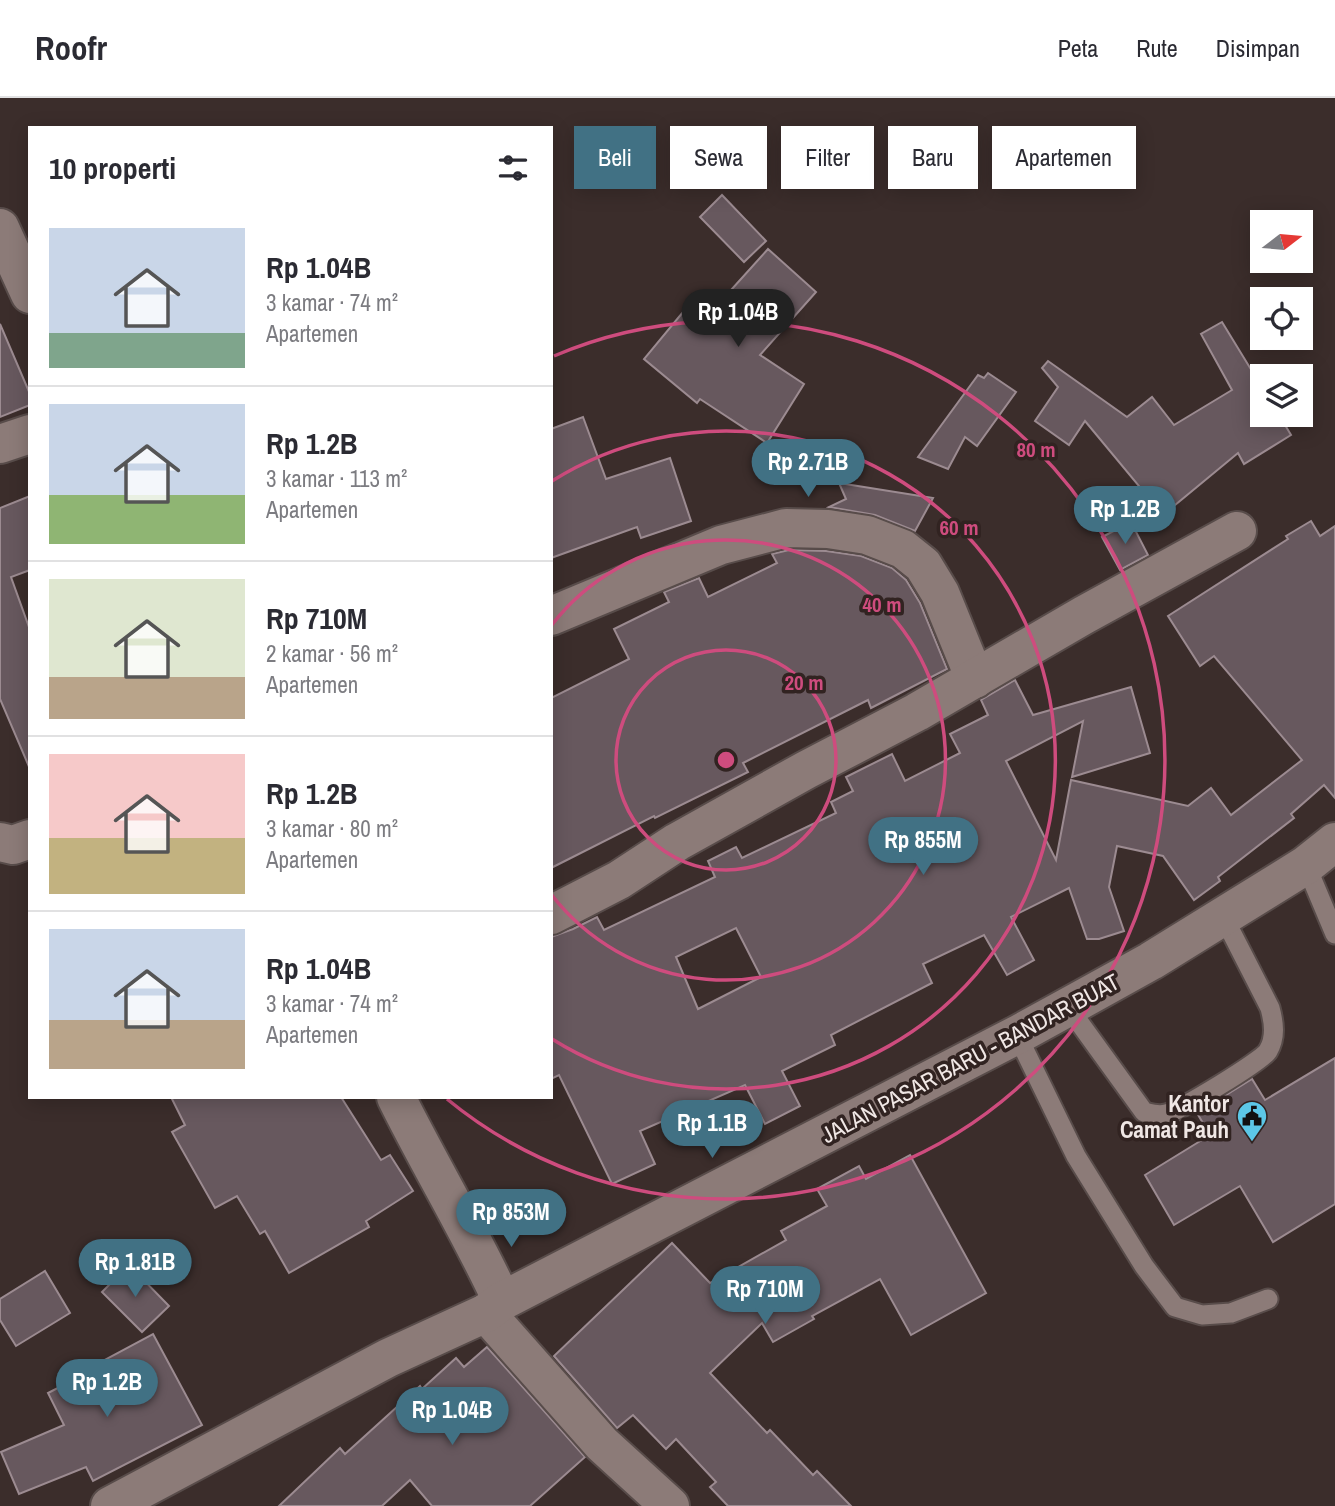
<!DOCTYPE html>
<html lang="id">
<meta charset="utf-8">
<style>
body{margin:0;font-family:"Archivo Narrow",sans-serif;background:#f2f2f3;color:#2b2b33;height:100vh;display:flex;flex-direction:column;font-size:26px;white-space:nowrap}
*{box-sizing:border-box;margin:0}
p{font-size:23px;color:#7c7c81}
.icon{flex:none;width:38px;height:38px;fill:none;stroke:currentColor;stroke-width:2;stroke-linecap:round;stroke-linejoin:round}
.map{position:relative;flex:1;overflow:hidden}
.panel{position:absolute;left:28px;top:28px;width:525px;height:973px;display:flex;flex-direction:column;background:#fff;border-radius:0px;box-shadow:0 4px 18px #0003}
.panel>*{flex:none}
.guide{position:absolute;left:574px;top:28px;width:654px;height:63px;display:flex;gap:14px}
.needle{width:46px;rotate:74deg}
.controls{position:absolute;left:1250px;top:112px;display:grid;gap:14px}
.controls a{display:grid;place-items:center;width:63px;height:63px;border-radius:0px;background:#fff;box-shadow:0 4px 18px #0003;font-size:35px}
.price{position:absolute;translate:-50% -60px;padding:0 16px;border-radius:24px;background:#417184;color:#fff;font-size:23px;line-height:46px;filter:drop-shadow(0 2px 4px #0008)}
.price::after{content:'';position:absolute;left:50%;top:42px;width:21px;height:16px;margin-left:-10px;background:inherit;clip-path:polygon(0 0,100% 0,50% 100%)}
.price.current{background:#222;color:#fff}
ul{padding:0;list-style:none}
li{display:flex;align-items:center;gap:21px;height:175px;padding:0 21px}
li+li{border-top:2px solid #e1e1e2}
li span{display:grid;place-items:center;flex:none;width:196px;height:140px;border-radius:0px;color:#555}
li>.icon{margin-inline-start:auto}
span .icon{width:84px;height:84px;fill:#fffc;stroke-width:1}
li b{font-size:30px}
h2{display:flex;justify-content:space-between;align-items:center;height:84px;padding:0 21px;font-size:30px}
.chip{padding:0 24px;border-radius:0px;background:#fff;box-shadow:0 4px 18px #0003;font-size:24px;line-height:63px}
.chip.current{background:#417184;color:#fff}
header{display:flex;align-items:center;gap:42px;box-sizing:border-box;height:98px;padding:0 35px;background:#fff;border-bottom:2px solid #e1e1e2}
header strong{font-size:33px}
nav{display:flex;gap:38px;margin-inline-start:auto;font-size:24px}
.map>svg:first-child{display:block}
.building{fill:#67585e;stroke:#9c8b91;stroke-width:2;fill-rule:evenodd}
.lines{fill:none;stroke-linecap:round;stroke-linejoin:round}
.service-casing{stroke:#584c4a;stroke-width:23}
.minor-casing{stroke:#584c4a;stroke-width:42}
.tertiary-casing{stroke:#584c4a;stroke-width:42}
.service{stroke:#8c7b78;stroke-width:19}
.minor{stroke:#8c7b78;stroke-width:38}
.tertiary{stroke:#8c7b78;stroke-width:38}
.ring{fill:none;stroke:#ce4c7e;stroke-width:3.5}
.labels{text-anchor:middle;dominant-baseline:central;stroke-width:7;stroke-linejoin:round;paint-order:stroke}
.street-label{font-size:23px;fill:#f0e7e5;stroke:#312321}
.poi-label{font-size:23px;font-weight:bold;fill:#f0e7e5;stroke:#312321;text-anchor:end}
.centre{fill:#ce4c7e;stroke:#312321;stroke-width:3.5}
.ring-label{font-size:21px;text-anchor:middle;font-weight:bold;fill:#ce4c7e;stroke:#312321;stroke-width:7;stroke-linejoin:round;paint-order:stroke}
</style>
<header>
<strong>Roofr</strong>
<nav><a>Peta</a><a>Rute</a><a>Disimpan</a></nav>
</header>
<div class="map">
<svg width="1335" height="1408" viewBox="0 0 1335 1408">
<rect width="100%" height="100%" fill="#3b2d2b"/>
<g class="building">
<path d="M 722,97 L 766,143 L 744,164 L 700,119 Z"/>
<path d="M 768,151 L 816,194 L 760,257 L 804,286 L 767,345 L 700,301 L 697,305 L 644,261 L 688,208 L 704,222 Z"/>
<path d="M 1222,224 L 1255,278 L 1262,274 L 1262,317 L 1279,317 L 1291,337 L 1244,366 L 1238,355 L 1163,417 L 1085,323 L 1069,347 L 1035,323 L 1058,289 L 1042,270 L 1048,263 L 1127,319 L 1152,299 L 1174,327 L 1232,292 L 1201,236 Z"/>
<path d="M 0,226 L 30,296 L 30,307 L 0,319 Z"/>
<path d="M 988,275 L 1016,294 L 977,348 L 965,339 L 948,371 L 918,359 L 978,277 L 984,280 Z"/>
<path d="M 583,319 L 606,381 L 670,360 L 691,423 L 641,440 L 637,429 L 551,460 L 551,331 Z"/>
<path d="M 839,385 L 933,400 L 915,433 L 875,417 L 829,409 L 846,401 Z"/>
<path d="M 30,398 L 30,472 L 11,479 L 30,532 L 30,671 L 0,601 L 0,410 Z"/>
<path d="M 1311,423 L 1320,438 L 1335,428 L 1335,700 L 1324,687 L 1291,716 L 1294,720 L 1218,779 L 1220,783 L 1194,802 L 1163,758 L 1117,748 L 1109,789 L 1124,833 L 1099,841 L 1087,841 L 1069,790 L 1011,819 L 1034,862 L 1007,877 L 984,837 L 923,866 L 932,885 L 831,937 L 835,947 L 782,973 L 800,1008 L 765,1026 L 745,987 L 640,1033 L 655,1066 L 612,1086 L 559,977 L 551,981 L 551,839 L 573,831 L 597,819 L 604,832 L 715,779 L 708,763 L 736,749 L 742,760 L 836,715 L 831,704 L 853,693 L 846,679 L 892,656 L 905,683 L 960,655 L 950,636 L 988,617 L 981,602 L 1015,582 L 1033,617 L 1131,589 L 1150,655 L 1072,679 L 1083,623 L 1006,663 L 1056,762 L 1071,682 L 1188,708 L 1211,690 L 1231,717 L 1302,662 L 1214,558 L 1200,568 L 1168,518 L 1288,441 L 1286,438 ZM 736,830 L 761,879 L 698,911 L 676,859 Z"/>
<path d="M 1131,424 L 1148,457 L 1120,472 L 1102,439 Z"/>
<path d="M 789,452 L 826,453 L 861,458 L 892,470 L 906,482 L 920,505 L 947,571 L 871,610 L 868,602 L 743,665 L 748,674 L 655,720 L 654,718 L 551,770 L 551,600 L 629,561 L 614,531 L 669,504 L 664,494 L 699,480 L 708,499 L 777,465 L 772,456 Z"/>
<path d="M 1335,960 L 1335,1106 L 1273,1144 L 1240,1088 L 1174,1127 L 1145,1077 L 1210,1037 L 1197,1015 L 1252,981 L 1265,1002 Z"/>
<path d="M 171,999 L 341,999 L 381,1062 L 390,1057 L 413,1093 L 366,1123 L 369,1129 L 289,1175 L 265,1133 L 260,1136 L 237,1098 L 215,1110 L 172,1034 L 185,1027 Z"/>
<path d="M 910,1057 L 986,1195 L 911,1237 L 880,1181 L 812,1218 L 814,1221 L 773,1244 L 762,1225 L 710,1275 L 767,1335 L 770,1332 L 813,1377 L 817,1373 L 851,1408 L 728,1408 L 710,1389 L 716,1384 L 676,1341 L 666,1351 L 633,1317 L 617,1330 L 554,1258 L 672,1145 L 710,1185 L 786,1142 L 781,1133 L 827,1108 L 817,1091 L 859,1068 L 866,1081 Z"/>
<path d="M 129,1167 L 169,1208 L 142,1234 L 102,1194 Z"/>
<path d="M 45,1173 L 70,1215 L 16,1248 L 0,1222 L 0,1201 Z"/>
<path d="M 153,1236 L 202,1327 L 93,1383 L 86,1369 L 19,1396 L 1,1354 L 64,1327 L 48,1295 L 99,1269 L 97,1266 Z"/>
<path d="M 487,1249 L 585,1359 L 530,1408 L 432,1408 L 410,1382 L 382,1408 L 279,1408 L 340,1350 L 345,1356 L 420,1288 L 422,1291 L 456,1260 L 464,1269 Z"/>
</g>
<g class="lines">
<g class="service-casing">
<g id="service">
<path d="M 1306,767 L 1335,836"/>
<path d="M 1068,909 L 1144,1014 C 1152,1016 1158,1018 1166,1016 C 1179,1013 1262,963 1268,953 C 1276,939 1274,925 1270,910 L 1223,818"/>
<path d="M 1017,937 L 1076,1058 L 1144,1168 L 1175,1209 L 1202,1217 L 1231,1215 L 1268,1201"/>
</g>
</g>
<g class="minor-casing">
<g id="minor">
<path d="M 0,130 L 30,196"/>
<path d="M 0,346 L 30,336"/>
<path d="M 551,518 L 721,447 L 786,430 L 828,431 L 867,437 L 903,451 L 923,467 L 940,495 L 975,581"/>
<path d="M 0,744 L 13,747 L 30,741"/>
<path d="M 551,817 L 619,782 L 677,744 L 806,672 L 917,614 L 1084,517 L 1237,433"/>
<path d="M 396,999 C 430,1068 470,1133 502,1203"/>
<path d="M 486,1215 L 602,1346 L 670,1408"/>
</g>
</g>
<g class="tertiary-casing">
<path id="tertiary" d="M 110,1408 L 388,1260 L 486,1215 L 502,1203 L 1017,937 L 1068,909 L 1151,863 L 1306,767 L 1335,744"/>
</g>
<use href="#service" class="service"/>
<use href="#minor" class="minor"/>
<use href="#tertiary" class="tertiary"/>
</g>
<g class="ring">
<circle cx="726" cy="662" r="110"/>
<path d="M551 528A220 220 0 1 1 551 796"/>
<path d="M552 383A329 329 0 1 1 552 941"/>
<path d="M554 258A439 439 0 1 1 447 1001"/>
</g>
<defs>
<g id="civic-pin" transform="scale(1.575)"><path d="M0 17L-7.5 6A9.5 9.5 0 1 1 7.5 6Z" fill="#5cc7e7" stroke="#312321"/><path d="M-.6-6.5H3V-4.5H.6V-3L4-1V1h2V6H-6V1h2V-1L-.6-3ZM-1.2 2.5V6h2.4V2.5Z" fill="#111"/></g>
</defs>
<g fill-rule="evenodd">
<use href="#civic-pin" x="1252" y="1018"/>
</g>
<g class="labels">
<g class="street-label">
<text transform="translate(970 960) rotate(-28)">JALAN PASAR BARU - BANDAR BUAT</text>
</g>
<g class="poi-label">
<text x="1229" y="1005">Kantor<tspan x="1229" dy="26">Camat Pauh</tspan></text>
</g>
</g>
<circle cx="726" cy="662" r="10" class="centre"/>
<g class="ring-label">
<text x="1036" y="359">80 m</text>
<text x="959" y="437">60 m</text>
<text x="882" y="514">40 m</text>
<text x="804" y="592">20 m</text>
</g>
</svg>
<div class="controls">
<a><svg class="needle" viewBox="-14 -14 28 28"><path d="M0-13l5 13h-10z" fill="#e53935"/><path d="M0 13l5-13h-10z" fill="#7c7c81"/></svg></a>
<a><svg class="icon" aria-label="locate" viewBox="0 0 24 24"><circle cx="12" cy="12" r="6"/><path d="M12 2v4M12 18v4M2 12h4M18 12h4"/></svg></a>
<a><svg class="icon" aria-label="layers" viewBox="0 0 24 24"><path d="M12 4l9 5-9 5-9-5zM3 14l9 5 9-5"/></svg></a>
</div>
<b class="price current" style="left:738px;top:251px">Rp 1.04B</b>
<b class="price" style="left:808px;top:401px">Rp 2.71B</b>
<b class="price" style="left:1125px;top:448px">Rp 1.2B</b>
<b class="price" style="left:923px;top:779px">Rp 855M</b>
<b class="price" style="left:712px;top:1062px">Rp 1.1B</b>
<b class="price" style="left:511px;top:1151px">Rp 853M</b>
<b class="price" style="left:135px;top:1201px">Rp 1.81B</b>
<b class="price" style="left:765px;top:1228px">Rp 710M</b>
<b class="price" style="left:107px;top:1321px">Rp 1.2B</b>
<b class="price" style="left:452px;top:1349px">Rp 1.04B</b>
<div class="guide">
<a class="chip current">Beli</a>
<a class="chip">Sewa</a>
<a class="chip">Filter</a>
<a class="chip">Baru</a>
<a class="chip">Apartemen</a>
</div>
<section class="panel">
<h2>10 properti<svg class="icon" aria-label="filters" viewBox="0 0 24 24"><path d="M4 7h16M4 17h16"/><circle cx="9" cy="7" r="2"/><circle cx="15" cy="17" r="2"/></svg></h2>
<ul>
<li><span style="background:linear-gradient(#c9d6e8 75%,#7fa58c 0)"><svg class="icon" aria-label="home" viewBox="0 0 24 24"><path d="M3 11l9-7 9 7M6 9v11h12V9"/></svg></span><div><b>Rp 1.04B</b><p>3 kamar · 74 m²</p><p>Apartemen</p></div></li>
<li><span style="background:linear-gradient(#c9d6e8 65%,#8fb573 0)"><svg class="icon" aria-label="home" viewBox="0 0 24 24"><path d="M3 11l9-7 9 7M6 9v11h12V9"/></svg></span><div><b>Rp 1.2B</b><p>3 kamar · 113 m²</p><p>Apartemen</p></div></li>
<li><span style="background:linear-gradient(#dfe7d0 70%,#b9a48a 0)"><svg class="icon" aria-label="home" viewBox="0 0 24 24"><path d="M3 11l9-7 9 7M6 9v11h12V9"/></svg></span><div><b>Rp 710M</b><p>2 kamar · 56 m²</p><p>Apartemen</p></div></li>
<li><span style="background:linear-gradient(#f6c9c9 60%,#c2b280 0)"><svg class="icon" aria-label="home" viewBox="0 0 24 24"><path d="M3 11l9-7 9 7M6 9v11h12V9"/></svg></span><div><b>Rp 1.2B</b><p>3 kamar · 80 m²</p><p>Apartemen</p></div></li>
<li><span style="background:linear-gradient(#c9d6e8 65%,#b9a48a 0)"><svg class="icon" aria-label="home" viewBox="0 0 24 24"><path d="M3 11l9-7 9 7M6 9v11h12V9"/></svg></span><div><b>Rp 1.04B</b><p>3 kamar · 74 m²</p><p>Apartemen</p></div></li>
</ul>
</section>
</div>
